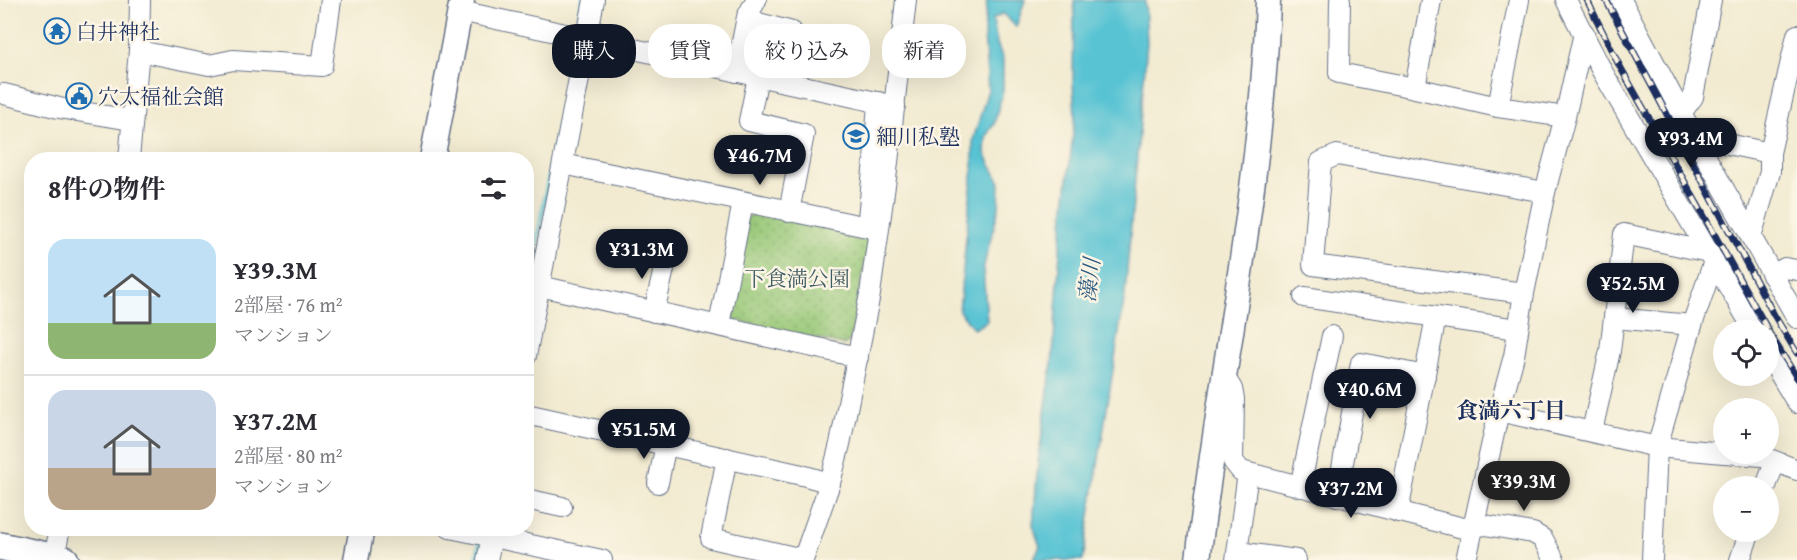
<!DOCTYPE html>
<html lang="ja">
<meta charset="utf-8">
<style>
body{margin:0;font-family:"Gentium Book Plus","Noto Serif JP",serif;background:#f2f2f3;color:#2b2b33;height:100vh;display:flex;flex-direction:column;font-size:22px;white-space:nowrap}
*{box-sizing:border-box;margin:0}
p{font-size:20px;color:#7c7c81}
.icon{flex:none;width:33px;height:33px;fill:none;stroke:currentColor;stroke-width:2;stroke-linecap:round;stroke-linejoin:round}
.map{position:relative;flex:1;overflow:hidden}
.sheet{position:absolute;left:24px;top:152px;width:510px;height:384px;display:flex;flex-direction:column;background:#fff;border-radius:24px;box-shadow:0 6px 24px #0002}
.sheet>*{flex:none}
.banner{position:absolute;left:552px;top:24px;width:570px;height:54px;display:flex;gap:12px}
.tools{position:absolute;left:1713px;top:320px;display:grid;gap:12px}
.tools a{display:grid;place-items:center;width:66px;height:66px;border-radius:50%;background:#fff;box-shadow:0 6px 24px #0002;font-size:30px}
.price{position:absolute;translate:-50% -51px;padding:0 14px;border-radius:21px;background:#111827;color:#fff;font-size:20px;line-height:39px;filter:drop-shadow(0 2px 3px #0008)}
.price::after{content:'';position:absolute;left:50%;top:36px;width:18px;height:14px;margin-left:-9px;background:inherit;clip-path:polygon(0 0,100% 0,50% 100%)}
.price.active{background:#222;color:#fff}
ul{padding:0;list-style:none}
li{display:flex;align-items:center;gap:18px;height:150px;padding:0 24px}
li+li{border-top:2px solid #e1e1e2}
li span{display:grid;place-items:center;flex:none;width:168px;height:120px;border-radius:18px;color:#555}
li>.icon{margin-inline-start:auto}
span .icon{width:72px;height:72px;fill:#fffc;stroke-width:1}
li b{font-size:26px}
h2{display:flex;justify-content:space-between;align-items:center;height:72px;padding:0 24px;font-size:26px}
.pill{padding:0 21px;border-radius:24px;background:#fff;box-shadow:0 6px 24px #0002;font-size:21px;line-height:54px}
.pill.active{background:#111827;color:#fff}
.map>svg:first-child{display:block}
.park{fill:url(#park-dots);stroke:#587b6a;stroke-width:1.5}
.water{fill:#58c3d3;stroke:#3a7998;stroke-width:1.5}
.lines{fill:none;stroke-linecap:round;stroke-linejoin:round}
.stream{stroke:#58c3d3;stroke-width:5}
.minor-casing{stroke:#667186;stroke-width:22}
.tertiary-casing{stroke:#667186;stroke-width:27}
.secondary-casing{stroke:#667186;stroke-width:30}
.minor{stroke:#fff;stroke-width:20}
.tertiary{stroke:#fff;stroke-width:24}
.secondary{stroke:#fff;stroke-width:27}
.rail-casing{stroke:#1b2f5e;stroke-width:7}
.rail{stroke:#fcf5e5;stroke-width:4.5;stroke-dasharray:14;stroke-linecap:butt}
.labels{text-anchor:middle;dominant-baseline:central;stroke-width:5;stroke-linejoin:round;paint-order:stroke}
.poi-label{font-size:21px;fill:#1b2f5e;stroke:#fcf5e5;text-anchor:start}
.park-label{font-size:21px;fill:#405d65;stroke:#fcf5e5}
.water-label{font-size:22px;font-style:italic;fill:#2d5b81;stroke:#fcf5e5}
.neighbourhood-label{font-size:22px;font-weight:bold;fill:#1b2f5e;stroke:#fcf5e5}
</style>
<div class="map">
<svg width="1797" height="560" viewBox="0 0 1797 560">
<defs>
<pattern id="park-dots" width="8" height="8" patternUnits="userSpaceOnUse" patternTransform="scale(1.5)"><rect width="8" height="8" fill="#96c776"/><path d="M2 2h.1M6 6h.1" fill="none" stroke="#7aa264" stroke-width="1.8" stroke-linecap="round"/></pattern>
</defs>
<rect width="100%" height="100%" fill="#fcf5e5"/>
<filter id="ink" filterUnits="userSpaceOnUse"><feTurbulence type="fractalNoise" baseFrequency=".0167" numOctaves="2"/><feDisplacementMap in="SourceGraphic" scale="12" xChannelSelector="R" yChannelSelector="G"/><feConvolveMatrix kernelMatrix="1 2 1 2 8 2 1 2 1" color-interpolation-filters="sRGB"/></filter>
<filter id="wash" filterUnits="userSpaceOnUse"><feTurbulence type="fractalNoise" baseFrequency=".008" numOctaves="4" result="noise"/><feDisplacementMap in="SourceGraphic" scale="24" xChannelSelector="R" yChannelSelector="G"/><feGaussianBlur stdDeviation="1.35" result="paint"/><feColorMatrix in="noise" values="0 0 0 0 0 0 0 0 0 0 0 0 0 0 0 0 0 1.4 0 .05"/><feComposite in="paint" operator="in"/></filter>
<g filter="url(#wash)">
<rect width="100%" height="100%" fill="#f2ebd1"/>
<path class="park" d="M 754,213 L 863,234 L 869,241 L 850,341 L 843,345 L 729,319 L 746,219 Z"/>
<g class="water">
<path d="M 987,0 L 1025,0 L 1016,27 L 1003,13 L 993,19 L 997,43 L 1003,60 L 1003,91 L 994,124 L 986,136 L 985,153 L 1000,183 L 999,207 L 983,269 L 987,321 L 974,329 L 959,311 L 973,168 L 973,140 L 988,90 L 984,34 Z"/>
<path d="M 1074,0 L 1145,0 L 1147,43 L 1125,294 L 1083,560 L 1033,560 L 1040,546 L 1033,526 L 1038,463 L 1053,355 L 1060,251 L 1075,116 L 1073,82 Z"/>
</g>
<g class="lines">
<g class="stream">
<path d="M 530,278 L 583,0"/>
<path d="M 477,560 L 481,538"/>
</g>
</g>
</g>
<g filter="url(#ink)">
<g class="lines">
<g class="minor-casing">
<g id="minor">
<path d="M 1340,0 L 1339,73 L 1415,88 L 1498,107 L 1565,117"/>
<path d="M 1566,0 L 1602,71 L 1754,330"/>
<path d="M 1621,0 L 1681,113 L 1797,318"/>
<path d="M 460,11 L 895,106"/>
<path d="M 747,20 L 792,32"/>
<path d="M 139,51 L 209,65 L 233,60 L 322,66 L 331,0"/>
<path d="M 736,72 L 747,17 L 756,0"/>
<path d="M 758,77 L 749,121 L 804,134 L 789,212"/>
<path d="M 1415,88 L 1431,0"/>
<path d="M 4,94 L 59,108 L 131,120"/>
<path d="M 1498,107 L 1519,0"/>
<path d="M 1681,113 L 1693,97 L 1711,0"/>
<path d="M 1701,150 L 1718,142 L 1770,153"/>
<path d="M 129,159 L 139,51 L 140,0"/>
<path d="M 563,164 L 867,227 L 874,161 L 878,102"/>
<path d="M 1751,237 L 1770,172 L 1770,153 L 1797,35"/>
<path d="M 1772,275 L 1785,268 L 1797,270"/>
<path d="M 526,283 L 858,357"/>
<path d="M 1524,293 L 1313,265 L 1321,162 L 1337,155 L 1545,192"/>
<path d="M 1304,297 L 1517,329"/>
<path d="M 654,312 L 667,256"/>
<path d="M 1614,318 L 1692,325"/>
<path d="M 719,325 L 743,202"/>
<path d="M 1768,354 L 1797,403"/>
<path d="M 526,356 L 594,0"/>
<path d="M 1224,376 L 1232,389 L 1234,399 L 1233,461 L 1241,471 L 1463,528 L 1485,525 L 1533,533 L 1543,539 L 1554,560"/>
<path d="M 1499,411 L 1657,447 L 1724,453"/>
<path d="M 526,414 L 802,475 L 830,483"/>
<path d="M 1592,431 L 1610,351 L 1624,234 L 1709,252"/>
<path d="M 1725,453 L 1762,456 L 1797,470"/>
<path d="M 727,458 L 711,538 L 803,559"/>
<path d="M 658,483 L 666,444"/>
<path d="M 1766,486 L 1775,462"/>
<path d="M 1300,487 L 1332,336"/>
<path d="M 1337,496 L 1361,363 L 1425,376"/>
<path d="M 526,499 L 562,507"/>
<path d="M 1398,512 L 1436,317"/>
<path d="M 450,528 L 602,560"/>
<path d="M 1238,552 L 1296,560"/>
<path d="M 54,558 L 60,528"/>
<path d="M 487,560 L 494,528"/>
<path d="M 803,560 L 830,483 L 840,444 L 870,294 L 887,171 L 906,0"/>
<path d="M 1236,560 L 1248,473"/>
<path d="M 1466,560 L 1499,411 L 1514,356 L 1524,293 L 1545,192 L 1565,117 L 1584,33"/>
<path d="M 1652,560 L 1657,447 L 1692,325 L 1714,261"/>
<path d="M 1740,560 L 1750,531"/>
</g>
</g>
<g class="tertiary-casing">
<g id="tertiary">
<path d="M 432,159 L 462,0"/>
<path d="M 356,560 L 362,528"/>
<path d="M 1198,560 C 1220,373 1262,188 1268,0"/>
</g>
</g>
<g class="secondary-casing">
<path id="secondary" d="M 0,546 L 65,560"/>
</g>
<use href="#minor" class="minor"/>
<use href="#tertiary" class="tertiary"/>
<use href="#secondary" class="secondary"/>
<g class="rail-casing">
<g id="rail">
<path d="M 1587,0 L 1618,63 L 1768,330"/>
<path d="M 1606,0 L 1774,315 L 1797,353"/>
<path d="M 1768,331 L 1797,378"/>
</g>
</g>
<use href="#rail" class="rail"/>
</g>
</g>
<defs>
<g id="temple-ring" transform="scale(1.35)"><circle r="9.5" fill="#fcf5e5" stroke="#1f6fb2" stroke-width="1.5"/><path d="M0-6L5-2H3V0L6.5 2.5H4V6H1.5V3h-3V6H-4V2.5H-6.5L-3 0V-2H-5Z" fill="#1f6fb2"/></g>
<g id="civic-ring" transform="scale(1.35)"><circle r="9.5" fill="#fcf5e5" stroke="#1f6fb2" stroke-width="1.5"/><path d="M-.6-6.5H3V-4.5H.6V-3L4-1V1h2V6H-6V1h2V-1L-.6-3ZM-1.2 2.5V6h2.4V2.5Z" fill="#1f6fb2"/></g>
<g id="school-ring" transform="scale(1.35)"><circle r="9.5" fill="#fcf5e5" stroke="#1f6fb2" stroke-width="1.5"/><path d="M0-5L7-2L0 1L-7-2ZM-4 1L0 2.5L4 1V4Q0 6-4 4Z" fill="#1f6fb2"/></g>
</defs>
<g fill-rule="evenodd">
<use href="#temple-ring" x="57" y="31"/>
<use href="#civic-ring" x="79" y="96"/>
<use href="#school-ring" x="856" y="136"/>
</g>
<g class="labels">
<g class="poi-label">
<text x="76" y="31">白井神社</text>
<text x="98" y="96">穴太福祉会館</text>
<text x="876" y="136">細川私塾</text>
</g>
<g class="park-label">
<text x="797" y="278">下食満公園</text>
</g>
<g class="water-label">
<text transform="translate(1089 280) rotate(-83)">藻川</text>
</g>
<g class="neighbourhood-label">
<text x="1511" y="410">食満六丁目</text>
</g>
</g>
</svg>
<div class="tools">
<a><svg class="icon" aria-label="locate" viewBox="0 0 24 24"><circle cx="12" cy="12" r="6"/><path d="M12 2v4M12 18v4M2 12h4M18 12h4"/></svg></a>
<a>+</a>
<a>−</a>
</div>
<b class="price" style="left:1691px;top:169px">¥93.4M</b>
<b class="price" style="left:760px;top:186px">¥46.7M</b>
<b class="price" style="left:642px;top:280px">¥31.3M</b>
<b class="price" style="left:1633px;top:314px">¥52.5M</b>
<b class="price" style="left:1370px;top:420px">¥40.6M</b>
<b class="price" style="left:644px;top:460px">¥51.5M</b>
<b class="price active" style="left:1524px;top:512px">¥39.3M</b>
<b class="price" style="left:1351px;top:519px">¥37.2M</b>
<div class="banner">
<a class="pill active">購入</a>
<a class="pill">賃貸</a>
<a class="pill">絞り込み</a>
<a class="pill">新着</a>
</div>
<section class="sheet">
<h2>8件の物件<svg class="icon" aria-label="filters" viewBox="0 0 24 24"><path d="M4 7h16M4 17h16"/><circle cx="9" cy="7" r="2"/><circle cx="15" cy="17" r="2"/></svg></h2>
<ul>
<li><span style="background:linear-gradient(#bfe0f5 70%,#8fb573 0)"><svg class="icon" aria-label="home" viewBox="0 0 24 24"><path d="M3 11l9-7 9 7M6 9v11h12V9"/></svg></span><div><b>¥39.3M</b><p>2部屋 · 76 m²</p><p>マンション</p></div></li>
<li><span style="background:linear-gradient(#c9d6e8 65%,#b9a48a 0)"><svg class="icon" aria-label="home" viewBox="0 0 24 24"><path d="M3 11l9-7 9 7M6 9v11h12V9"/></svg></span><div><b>¥37.2M</b><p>2部屋 · 80 m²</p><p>マンション</p></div></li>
</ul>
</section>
</div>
